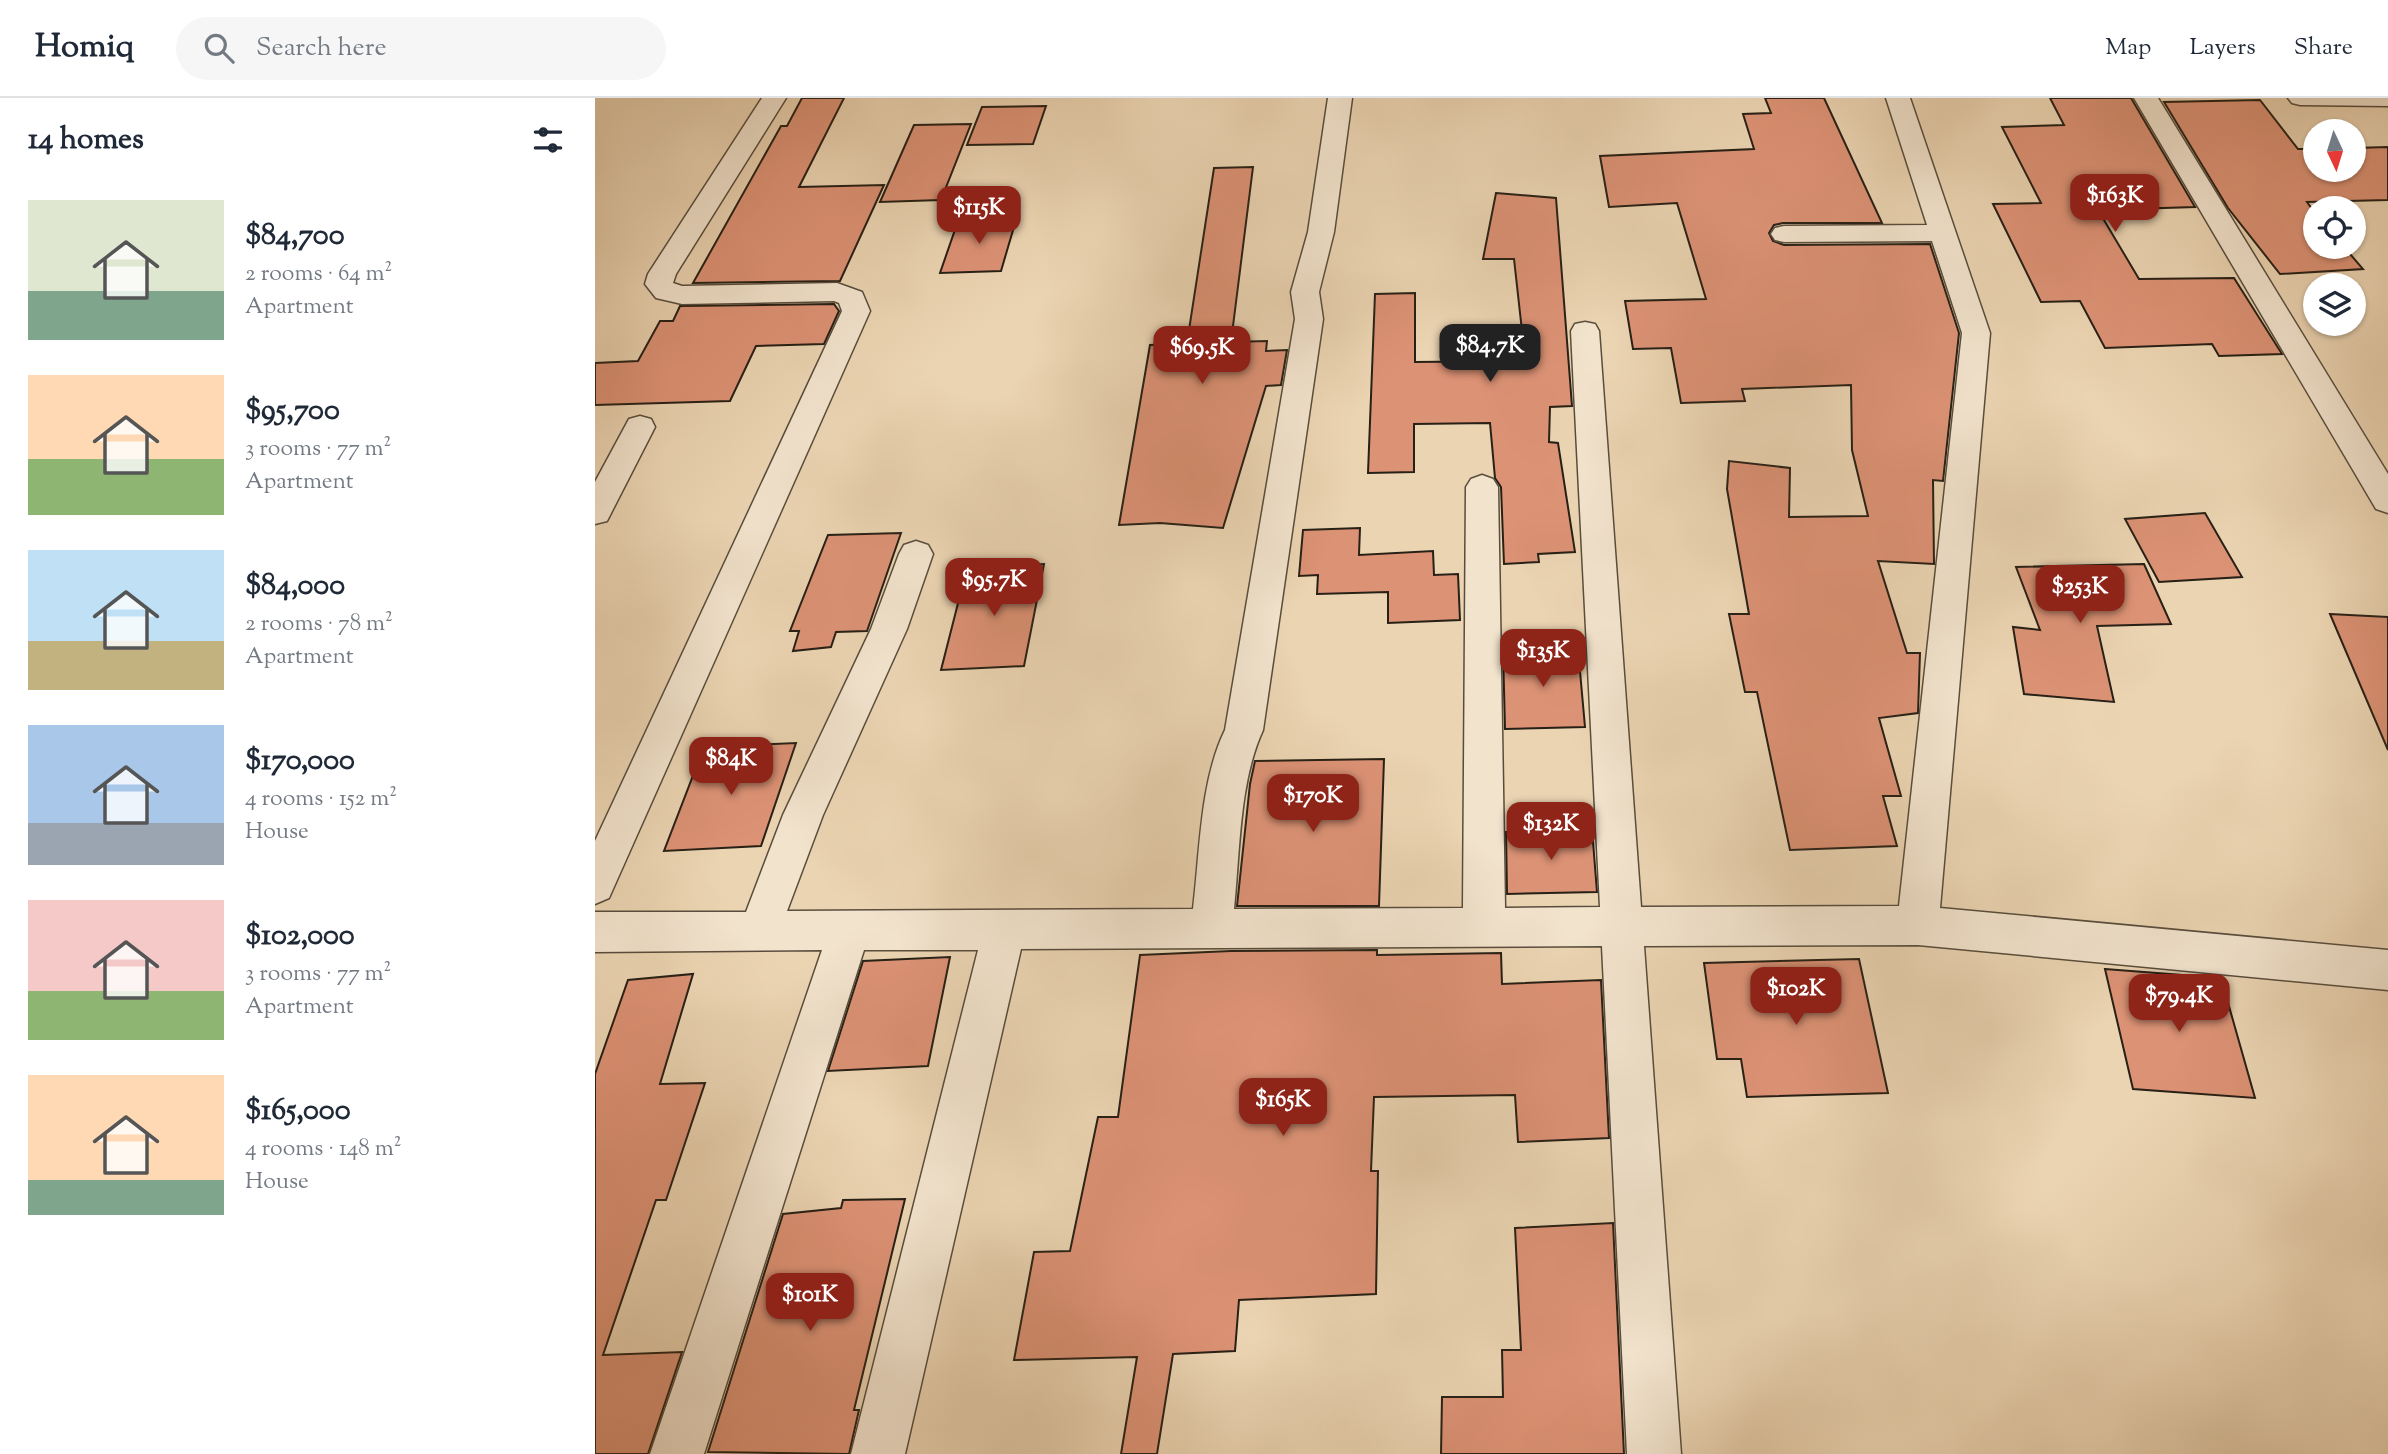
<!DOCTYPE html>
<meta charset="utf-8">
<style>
body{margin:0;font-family:"Sorts Mill Goudy",serif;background:#f6f6f7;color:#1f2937;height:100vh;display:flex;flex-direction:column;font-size:26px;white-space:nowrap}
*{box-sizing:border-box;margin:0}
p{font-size:23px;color:#747a83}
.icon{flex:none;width:38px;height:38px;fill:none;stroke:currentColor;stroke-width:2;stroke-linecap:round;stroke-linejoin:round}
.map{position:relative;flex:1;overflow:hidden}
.panel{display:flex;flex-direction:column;background:#fff;width:595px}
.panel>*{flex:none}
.needle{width:46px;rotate:176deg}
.fabs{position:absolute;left:1708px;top:21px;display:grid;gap:14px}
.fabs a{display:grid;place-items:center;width:63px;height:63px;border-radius:50%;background:#fff;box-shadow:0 2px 5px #0004;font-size:35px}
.price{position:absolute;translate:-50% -60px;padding:0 16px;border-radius:14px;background:#8f2418;color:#fff;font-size:23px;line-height:46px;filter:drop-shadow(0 2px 4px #0008)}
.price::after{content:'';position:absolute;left:50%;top:42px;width:21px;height:16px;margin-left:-10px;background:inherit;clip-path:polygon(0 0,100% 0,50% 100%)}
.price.selected{background:#222;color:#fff}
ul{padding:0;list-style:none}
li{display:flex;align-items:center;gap:21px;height:175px;padding:0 28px}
li span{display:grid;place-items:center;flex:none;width:196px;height:140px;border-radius:0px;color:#555}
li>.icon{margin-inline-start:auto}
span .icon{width:84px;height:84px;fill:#fffc;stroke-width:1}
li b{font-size:30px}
h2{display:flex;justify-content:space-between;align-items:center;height:84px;padding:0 28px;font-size:30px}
header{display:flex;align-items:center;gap:42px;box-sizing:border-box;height:98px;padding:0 35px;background:#fff;border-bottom:2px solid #e0e1e3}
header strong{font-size:33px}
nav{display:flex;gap:38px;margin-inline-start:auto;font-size:24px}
.search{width:490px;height:63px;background:#f6f6f7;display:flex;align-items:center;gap:18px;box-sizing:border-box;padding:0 24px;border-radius:38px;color:#747a83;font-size:26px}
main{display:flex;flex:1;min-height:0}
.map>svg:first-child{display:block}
.building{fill:#dc9275;stroke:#272016;stroke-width:2}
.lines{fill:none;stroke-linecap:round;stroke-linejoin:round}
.minor-casing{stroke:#584d3d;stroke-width:3}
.minor{fill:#f2e3cd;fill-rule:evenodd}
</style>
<header>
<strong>Homiq</strong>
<div class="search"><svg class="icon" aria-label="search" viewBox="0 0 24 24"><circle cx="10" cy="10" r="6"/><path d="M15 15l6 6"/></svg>Search here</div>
<nav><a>Map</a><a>Layers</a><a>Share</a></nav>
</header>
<main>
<section class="panel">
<h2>14 homes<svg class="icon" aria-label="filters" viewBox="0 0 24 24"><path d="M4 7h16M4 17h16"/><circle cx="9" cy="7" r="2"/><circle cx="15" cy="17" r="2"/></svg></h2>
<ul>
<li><span style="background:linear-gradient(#dfe7d0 65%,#7fa58c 0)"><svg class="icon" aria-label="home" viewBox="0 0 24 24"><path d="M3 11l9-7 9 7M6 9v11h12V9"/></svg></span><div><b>$84,700</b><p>2 rooms · 64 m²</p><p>Apartment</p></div></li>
<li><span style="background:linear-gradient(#ffd9b3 60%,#8fb573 0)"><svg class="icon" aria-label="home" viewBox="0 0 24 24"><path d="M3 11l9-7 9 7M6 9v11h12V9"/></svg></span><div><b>$95,700</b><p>3 rooms · 77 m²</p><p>Apartment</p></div></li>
<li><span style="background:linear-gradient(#bfe0f5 65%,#c2b280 0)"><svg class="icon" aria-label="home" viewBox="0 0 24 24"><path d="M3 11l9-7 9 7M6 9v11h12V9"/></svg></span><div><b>$84,000</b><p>2 rooms · 78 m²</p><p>Apartment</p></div></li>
<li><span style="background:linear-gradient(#a9c7e8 70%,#9aa5b1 0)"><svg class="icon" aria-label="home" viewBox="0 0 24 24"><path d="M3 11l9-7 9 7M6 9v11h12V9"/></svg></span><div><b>$170,000</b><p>4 rooms · 152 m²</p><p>House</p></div></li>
<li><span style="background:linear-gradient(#f6c9c9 65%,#8fb573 0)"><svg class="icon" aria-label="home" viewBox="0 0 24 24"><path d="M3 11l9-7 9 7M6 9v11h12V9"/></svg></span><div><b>$102,000</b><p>3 rooms · 77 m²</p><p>Apartment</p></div></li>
<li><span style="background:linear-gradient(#ffd9b3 75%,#7fa58c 0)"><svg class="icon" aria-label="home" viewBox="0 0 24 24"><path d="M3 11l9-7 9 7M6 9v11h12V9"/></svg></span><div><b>$165,000</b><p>4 rooms · 148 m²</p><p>House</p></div></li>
</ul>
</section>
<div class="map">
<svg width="1793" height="1356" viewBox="0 0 1793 1356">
<rect width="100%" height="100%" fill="#ebd4b2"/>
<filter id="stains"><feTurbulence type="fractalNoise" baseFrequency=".00286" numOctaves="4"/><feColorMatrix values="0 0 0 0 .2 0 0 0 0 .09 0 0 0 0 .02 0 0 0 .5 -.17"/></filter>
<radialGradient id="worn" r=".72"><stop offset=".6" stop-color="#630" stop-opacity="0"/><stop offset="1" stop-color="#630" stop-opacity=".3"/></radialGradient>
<g class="building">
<path d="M 207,0 L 249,0 L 204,89 L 289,87 L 245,183 L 98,185 L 186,28 L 192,28 Z"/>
<path d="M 1170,0 L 1229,0 L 1287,125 L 1188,125 L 1179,127 L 1174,135 L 1178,143 L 1189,147 L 1335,146 L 1364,235 L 1348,383 L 1338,382 L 1339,466 L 1283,463 L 1312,555 L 1325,555 L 1323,615 L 1284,620 L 1306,698 L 1288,698 L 1302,748 L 1195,752 L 1162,594 L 1150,594 L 1134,516 L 1154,516 L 1132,391 L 1134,363 L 1195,370 L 1194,419 L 1273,418 L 1257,352 L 1256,287 L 1147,291 L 1150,303 L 1086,305 L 1076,250 L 1038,251 L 1030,203 L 1111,201 L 1082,105 L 1014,109 L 1005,58 L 1159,51 L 1148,16 L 1176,15 Z"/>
<path d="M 1455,0 L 1536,0 L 1600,109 L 1503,112 L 1544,181 L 1639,180 L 1687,256 L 1624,258 L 1617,246 L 1510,250 L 1485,203 L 1446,204 L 1398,106 L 1446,105 L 1407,29 L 1469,27 Z"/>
<path d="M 1665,2 L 1703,51 L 1720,51 L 1720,72 L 1759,72 L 1759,50 L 1793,49 L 1793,102 L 1712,104 L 1720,115 L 1720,149 L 1749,149 L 1768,171 L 1685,176 L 1633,110 L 1569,4 Z"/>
<path d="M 451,8 L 438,46 L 372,47 L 387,9 Z"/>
<path d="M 376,26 L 346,102 L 285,104 L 319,27 Z"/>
<path d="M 658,69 L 636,244 L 672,243 L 671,253 L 692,252 L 686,287 L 671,288 L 628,430 L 565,425 L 524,427 L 555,247 L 592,245 L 619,70 Z"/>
<path d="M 901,95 L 961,100 L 977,308 L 955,309 L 954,344 L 963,345 L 980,454 L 943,456 L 944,464 L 909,466 L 906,389 L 900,380 L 895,325 L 819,326 L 819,374 L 773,375 L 780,196 L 820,195 L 820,264 L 917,263 L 916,242 L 928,242 L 919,161 L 888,161 Z"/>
<path d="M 421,122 L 406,173 L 345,175 L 363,123 Z"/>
<path d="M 239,206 L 244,213 L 229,246 L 161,248 L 135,303 L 0,307 L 0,265 L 43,263 L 65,223 L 78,223 L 85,208 Z"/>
<path d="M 1610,415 L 1647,479 L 1564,484 L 1530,421 Z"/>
<path d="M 765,430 L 764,457 L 838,453 L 839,477 L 863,476 L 865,522 L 793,525 L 793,494 L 722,496 L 723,477 L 704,478 L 708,432 Z"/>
<path d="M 306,435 L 272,533 L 241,534 L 236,549 L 198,553 L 204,533 L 195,533 L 233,437 Z"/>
<path d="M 449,466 L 429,568 L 346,572 L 372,470 Z"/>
<path d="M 1549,466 L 1576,526 L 1502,528 L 1519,604 L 1429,596 L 1418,529 L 1445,532 L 1421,469 Z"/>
<path d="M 1735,516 L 1793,519 L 1793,652 Z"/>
<path d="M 983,551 L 990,629 L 910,631 L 908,552 Z"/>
<path d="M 201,645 L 166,748 L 69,753 L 109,649 Z"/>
<path d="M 789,661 L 784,808 L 642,808 L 655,686 L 660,663 Z"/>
<path d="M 997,731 L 1002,794 L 912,796 L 911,734 Z"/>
<path d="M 782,852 L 782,857 L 906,855 L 907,886 L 1006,882 L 1014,1040 L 923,1044 L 920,997 L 779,999 L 776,1073 L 783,1073 L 781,1196 L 644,1202 L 640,1253 L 578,1256 L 562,1356 L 526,1356 L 542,1259 L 419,1262 L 439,1154 L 475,1153 L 503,1019 L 523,1019 L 545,857 L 636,853 Z"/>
<path d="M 355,859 L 333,968 L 233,973 L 268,863 Z"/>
<path d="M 1264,861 L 1293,995 L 1152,999 L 1146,961 L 1122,961 L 1109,865 Z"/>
<path d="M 1510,871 L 1626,880 L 1660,1000 L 1538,991 Z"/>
<path d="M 98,876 L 65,986 L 110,985 L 71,1102 L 61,1102 L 8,1257 L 87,1254 L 53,1356 L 0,1356 L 0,976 L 33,882 Z"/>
<path d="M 310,1101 L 259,1312 L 264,1312 L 254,1356 L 113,1354 L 188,1116 L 246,1110 L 248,1102 Z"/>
<path d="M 1018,1125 L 1029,1356 L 846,1356 L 847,1299 L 908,1299 L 907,1252 L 926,1252 L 920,1130 Z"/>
</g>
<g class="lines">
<g class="minor-casing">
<g id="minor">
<path d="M 167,0 L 191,0 L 81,176 L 78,185 L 87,188 L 242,185 L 267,194 L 275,213 L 14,800 L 0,806 L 0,743 L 247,213 L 244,205 L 239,203 L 87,206 L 61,200 L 50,186 L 53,176 Z"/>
<path d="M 733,0 L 757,0 L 739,134 L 724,194 L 728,221 L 668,632 C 644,684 645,754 639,811 L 868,810 L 871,389 L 876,381 L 887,377 L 898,381 L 903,389 L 910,810 L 1005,809 L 976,233 L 980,226 L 990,224 L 1000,226 L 1004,233 L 1046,809 L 1304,808 L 1367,235 L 1337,143 L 1189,144 L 1180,142 L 1176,136 L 1180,130 L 1189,128 L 1332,127 L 1291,0 L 1315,0 L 1395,235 L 1345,810 L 1793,852 L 1793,892 L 1323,847 L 1049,848 L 1086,1356 L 1032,1356 L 1007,848 L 426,851 L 310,1356 L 256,1356 L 383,852 L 269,852 L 109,1356 L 55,1356 L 227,852 L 0,854 L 0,814 L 151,814 L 188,717 L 276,531 L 304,456 L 309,447 L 321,443 L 333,447 L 338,456 L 312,531 L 228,717 L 192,813 L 598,811 C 605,754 605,683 630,632 L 700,221 L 696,194 L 713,134 Z"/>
<path d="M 1539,0 L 1563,0 L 1793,376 L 1793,415 L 1781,411 Z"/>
<path d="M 1693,0 L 1793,0 L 1793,8 L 1705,7 L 1697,5 Z"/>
<path d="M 45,318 L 56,321 L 60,329 L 12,423 L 0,426 L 0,384 L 34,321 Z"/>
</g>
</g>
<use href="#minor" class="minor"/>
</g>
<rect width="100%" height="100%" filter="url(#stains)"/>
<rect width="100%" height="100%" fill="url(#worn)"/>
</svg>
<div class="fabs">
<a><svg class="needle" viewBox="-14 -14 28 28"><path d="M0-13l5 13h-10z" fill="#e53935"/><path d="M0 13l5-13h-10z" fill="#747a83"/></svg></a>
<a><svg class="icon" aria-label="locate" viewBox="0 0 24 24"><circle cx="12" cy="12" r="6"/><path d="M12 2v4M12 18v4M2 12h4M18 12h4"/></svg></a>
<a><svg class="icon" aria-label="layers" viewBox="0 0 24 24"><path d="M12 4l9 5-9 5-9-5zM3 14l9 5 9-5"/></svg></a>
</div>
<b class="price" style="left:1520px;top:136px">$163K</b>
<b class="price" style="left:384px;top:148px">$115K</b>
<b class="price selected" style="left:895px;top:286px">$84.7K</b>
<b class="price" style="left:607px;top:288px">$69.5K</b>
<b class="price" style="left:399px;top:520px">$95.7K</b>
<b class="price" style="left:1485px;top:527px">$253K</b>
<b class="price" style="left:948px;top:591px">$135K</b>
<b class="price" style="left:136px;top:699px">$84K</b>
<b class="price" style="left:718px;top:736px">$170K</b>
<b class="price" style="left:956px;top:764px">$132K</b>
<b class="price" style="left:1201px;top:929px">$102K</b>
<b class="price" style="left:1584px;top:936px">$79.4K</b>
<b class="price" style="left:688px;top:1040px">$165K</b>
<b class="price" style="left:215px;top:1235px">$101K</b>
</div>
</main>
